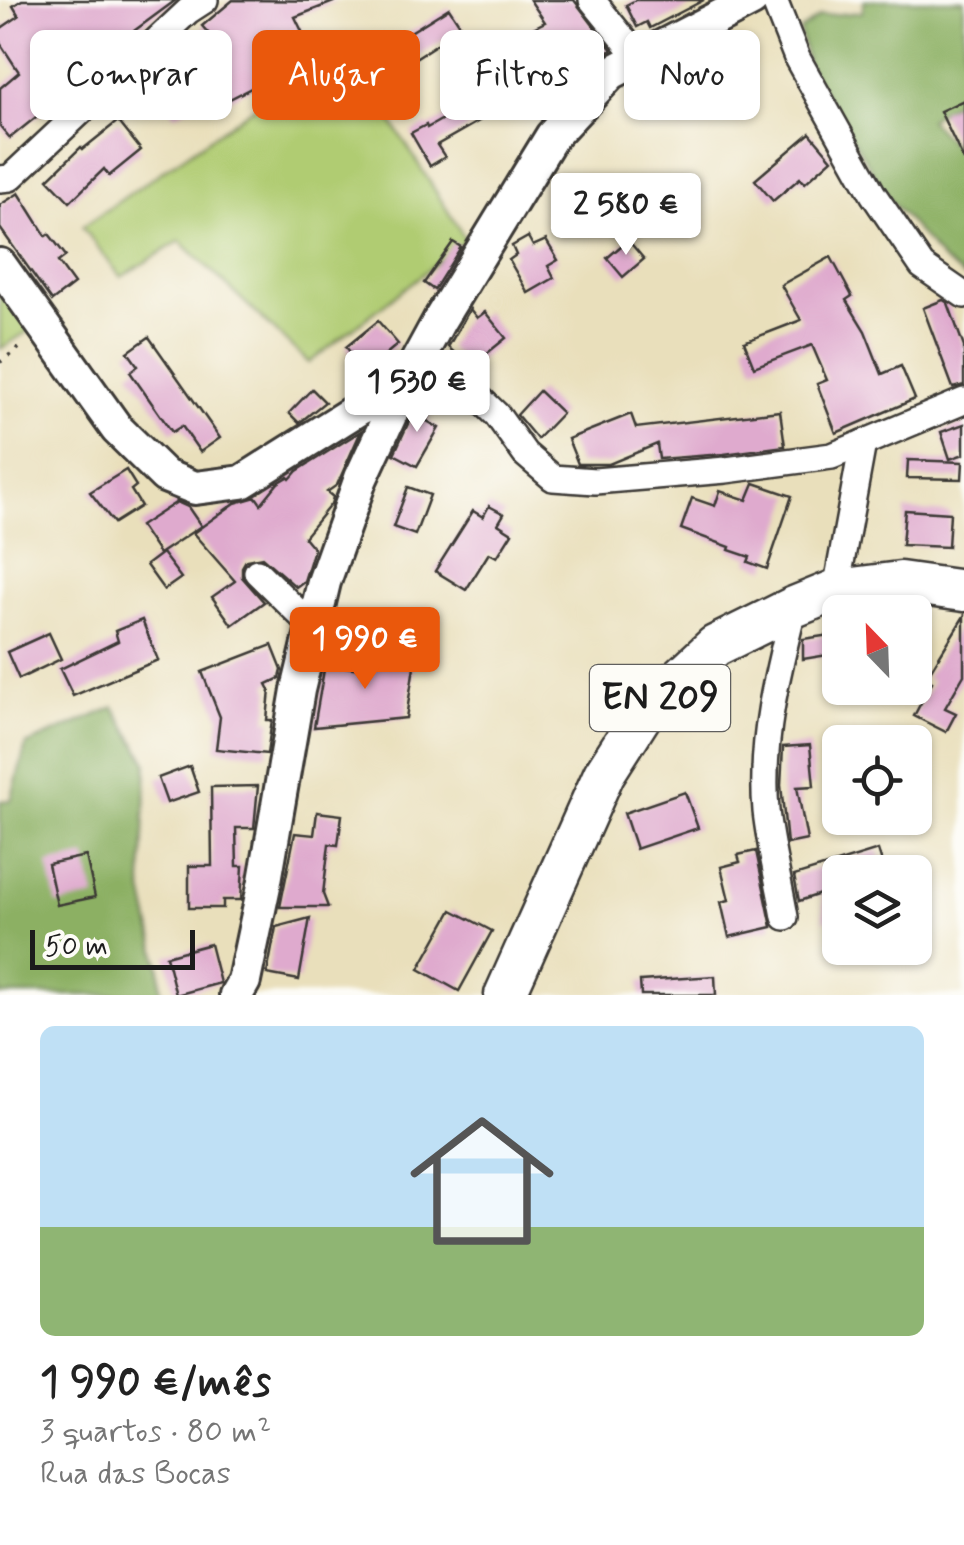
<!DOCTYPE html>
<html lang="pt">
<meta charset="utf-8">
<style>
body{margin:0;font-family:Mynerve,sans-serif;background:#f2f2f2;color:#222;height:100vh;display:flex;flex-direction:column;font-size:38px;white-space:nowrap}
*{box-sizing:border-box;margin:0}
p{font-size:32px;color:#767676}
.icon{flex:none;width:55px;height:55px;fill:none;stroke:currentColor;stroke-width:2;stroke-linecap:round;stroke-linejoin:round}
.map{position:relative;height:995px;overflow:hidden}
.sheet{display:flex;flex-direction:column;background:#fff;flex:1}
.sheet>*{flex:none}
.hud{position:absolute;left:30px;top:30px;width:905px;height:90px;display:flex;gap:20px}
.needle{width:65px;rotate:337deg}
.buttons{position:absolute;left:822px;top:595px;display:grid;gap:20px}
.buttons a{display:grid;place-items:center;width:110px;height:110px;border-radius:15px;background:#fff;box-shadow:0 2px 8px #0004;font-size:50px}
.scale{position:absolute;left:30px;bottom:25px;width:165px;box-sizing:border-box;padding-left:10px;border:5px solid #1c1c1c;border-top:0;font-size:28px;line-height:35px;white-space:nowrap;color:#1c1c1c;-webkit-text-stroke:8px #fdfcf7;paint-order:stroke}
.price{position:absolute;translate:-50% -85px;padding:0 22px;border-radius:10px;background:#fff;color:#222;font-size:32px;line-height:65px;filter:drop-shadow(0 2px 5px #0008)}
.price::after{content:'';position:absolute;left:50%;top:60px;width:30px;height:22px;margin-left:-15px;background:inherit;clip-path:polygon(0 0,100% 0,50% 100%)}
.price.active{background:#ea580c;color:#fff}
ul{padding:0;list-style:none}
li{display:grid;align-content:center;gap:20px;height:530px;padding:0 40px}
li span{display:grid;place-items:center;height:310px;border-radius:15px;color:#555}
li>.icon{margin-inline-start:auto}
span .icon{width:180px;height:180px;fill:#fffc;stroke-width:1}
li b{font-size:42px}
.chip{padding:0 35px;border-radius:15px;background:#fff;box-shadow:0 2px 8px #0004;font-size:35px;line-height:90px}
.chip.active{background:#ea580c;color:#fff}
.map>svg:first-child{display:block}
.green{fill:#b0cc72;stroke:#667447;stroke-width:2.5}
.forest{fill:#8cb064;stroke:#546640;stroke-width:2.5}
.building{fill:#dfaace}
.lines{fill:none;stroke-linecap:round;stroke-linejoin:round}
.minor-casing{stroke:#3b3934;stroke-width:30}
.tertiary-casing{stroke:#3b3934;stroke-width:38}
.primary-casing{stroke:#3b3934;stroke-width:45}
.path{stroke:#3b3934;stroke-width:4;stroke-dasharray:2.5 8;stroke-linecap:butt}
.minor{stroke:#fff;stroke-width:25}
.tertiary{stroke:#fff;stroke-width:32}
.primary{stroke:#fff;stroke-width:40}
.labels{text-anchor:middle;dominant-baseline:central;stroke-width:8;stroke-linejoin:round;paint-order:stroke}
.shield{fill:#fdfcf7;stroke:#605f5e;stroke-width:2.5}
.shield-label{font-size:38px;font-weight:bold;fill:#1c1c1c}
</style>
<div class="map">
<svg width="964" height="995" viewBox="0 0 964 995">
<rect width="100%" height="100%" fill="#fdfcf7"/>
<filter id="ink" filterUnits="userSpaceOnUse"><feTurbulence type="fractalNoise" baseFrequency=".01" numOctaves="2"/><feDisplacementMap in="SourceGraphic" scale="20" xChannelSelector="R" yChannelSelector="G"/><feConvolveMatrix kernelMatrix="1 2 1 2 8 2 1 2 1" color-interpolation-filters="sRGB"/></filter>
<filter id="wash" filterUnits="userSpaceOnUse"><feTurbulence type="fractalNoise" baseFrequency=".0048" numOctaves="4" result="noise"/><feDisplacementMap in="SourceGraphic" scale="40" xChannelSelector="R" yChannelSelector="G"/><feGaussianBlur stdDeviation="2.25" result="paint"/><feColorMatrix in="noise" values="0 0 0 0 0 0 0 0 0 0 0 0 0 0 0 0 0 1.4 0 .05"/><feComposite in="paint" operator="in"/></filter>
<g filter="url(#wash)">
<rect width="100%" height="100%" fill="#e9dfbb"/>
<g class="green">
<path d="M 344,45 L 466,240 L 309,363 L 180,241 L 121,277 L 82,227 Z"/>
<path d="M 0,290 L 30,330 L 0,349 Z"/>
</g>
<g class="forest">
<path d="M 864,0 L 964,0 L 964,96 L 929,119 L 964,157 L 964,277 L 942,260 L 889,199 L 808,66 L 800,31 L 819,16 L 862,12 Z"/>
<path d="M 114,707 L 147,762 L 142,885 L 160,969 L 161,995 L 0,995 L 0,801 L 11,800 L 26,745 Z"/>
</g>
<g id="blocks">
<g class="building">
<path d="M 22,0 L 176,0 L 115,45 L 118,48 L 87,76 L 10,138 L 0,126 L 0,88 L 19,72 L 0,43 L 0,29 L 19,16 L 13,6 Z"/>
<path d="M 233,0 L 336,1 L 295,17 L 314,56 L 212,108 L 207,98 L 174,115 L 150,69 L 160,60 L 209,34 L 202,26 Z"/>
<path d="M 530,0 L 574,0 L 612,50 L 596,59 L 541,119 L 523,104 L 546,76 L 525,32 L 545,22 Z"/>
<path d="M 636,0 L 704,0 L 650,28 L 647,22 L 637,27 L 626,5 Z"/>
<path d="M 449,8 L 462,28 L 406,64 L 393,43 Z"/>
<path d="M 504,84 L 514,101 L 437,145 L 445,157 L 430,166 L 411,133 L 426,125 L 427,128 Z"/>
<path d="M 964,100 L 964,161 L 940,111 Z"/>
<path d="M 118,121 L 141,150 L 109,176 L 104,169 L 70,202 L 48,179 L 81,147 L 83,149 Z"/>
<path d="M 810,133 L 832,159 L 805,183 L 800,178 L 773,201 L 755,180 Z"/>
<path d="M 19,193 L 46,236 L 49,234 L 66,256 L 58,262 L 74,284 L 52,301 L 0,228 L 0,205 Z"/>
<path d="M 528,237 L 533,246 L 546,240 L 558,260 L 548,266 L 554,278 L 528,293 L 509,260 L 516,255 L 512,246 Z"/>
<path d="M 628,240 L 644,259 L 623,277 L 607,258 Z"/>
<path d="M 453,242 L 461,247 L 434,290 L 424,283 Z"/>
<path d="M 831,257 L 852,296 L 846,300 L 865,331 L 882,374 L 901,366 L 915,399 L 836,433 L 817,384 L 827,380 L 812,345 L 754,367 L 744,342 L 801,320 L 781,285 Z"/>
<path d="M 943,300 L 948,303 L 964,347 L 964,385 L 953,388 L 923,308 Z"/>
<path d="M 470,309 L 477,318 L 485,312 L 506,338 L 470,367 L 448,347 Z"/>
<path d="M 378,321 L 398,344 L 366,371 L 346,347 Z"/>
<path d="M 149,337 L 220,438 L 200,452 L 182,426 L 172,432 L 130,372 L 138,366 L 128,352 Z"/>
<path d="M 312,389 L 325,402 L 299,423 L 289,413 Z"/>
<path d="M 539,391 L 562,413 L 537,439 L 517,415 Z"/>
<path d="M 419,400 L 434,408 L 427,421 L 439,428 L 417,466 L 394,454 Z"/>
<path d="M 780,411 L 785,446 L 724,454 L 659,459 L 657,444 L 609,464 L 578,464 L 568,439 L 631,414 L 636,428 Z"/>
<path d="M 964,424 L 964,454 L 950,459 L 941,432 Z"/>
<path d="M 361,431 L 337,485 L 327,492 L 333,497 L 331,504 L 304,537 L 314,549 L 304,581 L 296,587 L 262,557 L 246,560 L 242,567 L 242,577 L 264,602 L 232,625 L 212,597 L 235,581 L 193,533 L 235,503 L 256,497 L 261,504 L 278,483 L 288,477 L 290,479 L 297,471 Z"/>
<path d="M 908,460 L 963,462 L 962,479 L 907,478 Z"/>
<path d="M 126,470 L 136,486 L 131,490 L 141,506 L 114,523 L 90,492 Z"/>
<path d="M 754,483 L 792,496 L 767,569 L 748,562 L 750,557 L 729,550 L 730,547 L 681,529 L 692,498 L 715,506 L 720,491 L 747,500 Z"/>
<path d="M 408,487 L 430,495 L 415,535 L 393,527 Z"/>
<path d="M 177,502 L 188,507 L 201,526 L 159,554 L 140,526 Z"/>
<path d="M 489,506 L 504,514 L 498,524 L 512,533 L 497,557 L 489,553 L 466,590 L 435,571 L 473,511 L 483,517 Z"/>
<path d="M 905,510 L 950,513 L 948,547 L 902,545 Z"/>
<path d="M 162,553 L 181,578 L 164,590 L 146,565 Z"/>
<path d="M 964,616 L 964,675 L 945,708 L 956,713 L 946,732 L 914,716 L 932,682 L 926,678 Z"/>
<path d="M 142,620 L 158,660 L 73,696 L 60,669 L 118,641 L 115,631 Z"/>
<path d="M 49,633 L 61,659 L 19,679 L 7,652 Z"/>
<path d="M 837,634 L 840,653 L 803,659 L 803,639 Z"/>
<path d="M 272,645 L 282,670 L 280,678 L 267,684 L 270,690 L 267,720 L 272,720 L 267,754 L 216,749 L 220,717 L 202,672 Z"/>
<path d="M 364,655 L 378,662 L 382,655 L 415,660 L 406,718 L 314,727 L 325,664 L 361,669 Z"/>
<path d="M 810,745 L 814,786 L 797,787 L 807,840 L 787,844 L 781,785 L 783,747 Z"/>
<path d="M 190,766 L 199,792 L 167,803 L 158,778 Z"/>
<path d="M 258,786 L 254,828 L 236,828 L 237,866 L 243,866 L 241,900 L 223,900 L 223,908 L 189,908 L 189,866 L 212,866 L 211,787 Z"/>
<path d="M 685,792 L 698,828 L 636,849 L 624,813 Z"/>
<path d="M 317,812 L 342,815 L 338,845 L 329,844 L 323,894 L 328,907 L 280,907 L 295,833 L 314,835 Z"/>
<path d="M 878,850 L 885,872 L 840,872 L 840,921 L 823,920 L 823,893 L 799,901 L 794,876 Z"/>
<path d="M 756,851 L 772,927 L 729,937 L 721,902 L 729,900 L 721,867 L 740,862 L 738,855 Z"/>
<path d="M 86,856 L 95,897 L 57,905 L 48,864 Z"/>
<path d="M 452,910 L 492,931 L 459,991 L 419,969 Z"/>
<path d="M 310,918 L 299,980 L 267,974 L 276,927 Z"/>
<path d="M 210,944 L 220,983 L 176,995 L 166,956 Z"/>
<path d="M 715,976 L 716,995 L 641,995 L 640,981 Z"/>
</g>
</g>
</g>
<g filter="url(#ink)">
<use href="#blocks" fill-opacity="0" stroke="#3b3934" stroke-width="2.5"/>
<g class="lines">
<g class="minor-casing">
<g id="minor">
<path d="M 592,0 L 639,58"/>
<path d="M 774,0 L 797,58 L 873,194 L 922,266 L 964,295"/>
<path d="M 0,179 L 10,178 L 188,11 L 205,0"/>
<path d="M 415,365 L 454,374 L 497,415 L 525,454 L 553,478 L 595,481 L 726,470 L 832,456 L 964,401"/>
<path d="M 257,572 L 313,627"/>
<path d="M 836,590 L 863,443"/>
<path d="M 785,917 C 779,882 770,847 766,811 C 760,741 777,674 794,607"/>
</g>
</g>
<g class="tertiary-casing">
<g id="tertiary">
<path d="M 0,265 L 117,429 L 165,476 L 195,488 L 242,482 L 358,409 L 403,387"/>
<path d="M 236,995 L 244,981 L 265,881 L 298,690 L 324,582 L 361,478 L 403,387 L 439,321 L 552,136 L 611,73 L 752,0"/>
</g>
</g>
<g class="primary-casing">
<path id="primary" d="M 505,995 L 604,774 L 643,713 L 715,646 L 794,607 L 836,590 L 900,582 L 964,591"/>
</g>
<path class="path" d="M 0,362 L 22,346"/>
<use href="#minor" class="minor"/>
<use href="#tertiary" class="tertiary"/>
<use href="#primary" class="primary"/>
</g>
</g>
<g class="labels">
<rect class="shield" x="590" y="665" width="140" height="66" rx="8"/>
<g class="shield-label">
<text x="660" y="698">EN 209</text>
</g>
</g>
</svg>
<div class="buttons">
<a><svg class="needle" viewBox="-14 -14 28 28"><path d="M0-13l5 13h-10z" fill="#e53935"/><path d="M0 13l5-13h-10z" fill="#767676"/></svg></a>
<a><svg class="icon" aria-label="locate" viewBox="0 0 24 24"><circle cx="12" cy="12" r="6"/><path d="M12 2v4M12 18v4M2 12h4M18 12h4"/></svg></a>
<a><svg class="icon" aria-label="layers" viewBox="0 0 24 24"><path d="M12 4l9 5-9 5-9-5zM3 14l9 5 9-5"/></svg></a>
</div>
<div class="scale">50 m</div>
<b class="price" style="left:626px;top:258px">2 580 €</b>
<b class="price" style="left:417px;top:435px">1 530 €</b>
<b class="price active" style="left:365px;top:692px">1 990 €</b>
<div class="hud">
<a class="chip">Comprar</a>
<a class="chip active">Alugar</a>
<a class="chip">Filtros</a>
<a class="chip">Novo</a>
</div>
</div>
<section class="sheet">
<ul>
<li><span style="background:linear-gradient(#bfe0f5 65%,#8fb573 0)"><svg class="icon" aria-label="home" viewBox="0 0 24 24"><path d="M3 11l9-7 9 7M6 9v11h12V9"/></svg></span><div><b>1 990 €/mês</b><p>3 quartos · 80 m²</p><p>Rua das Bocas</p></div></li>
</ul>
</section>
